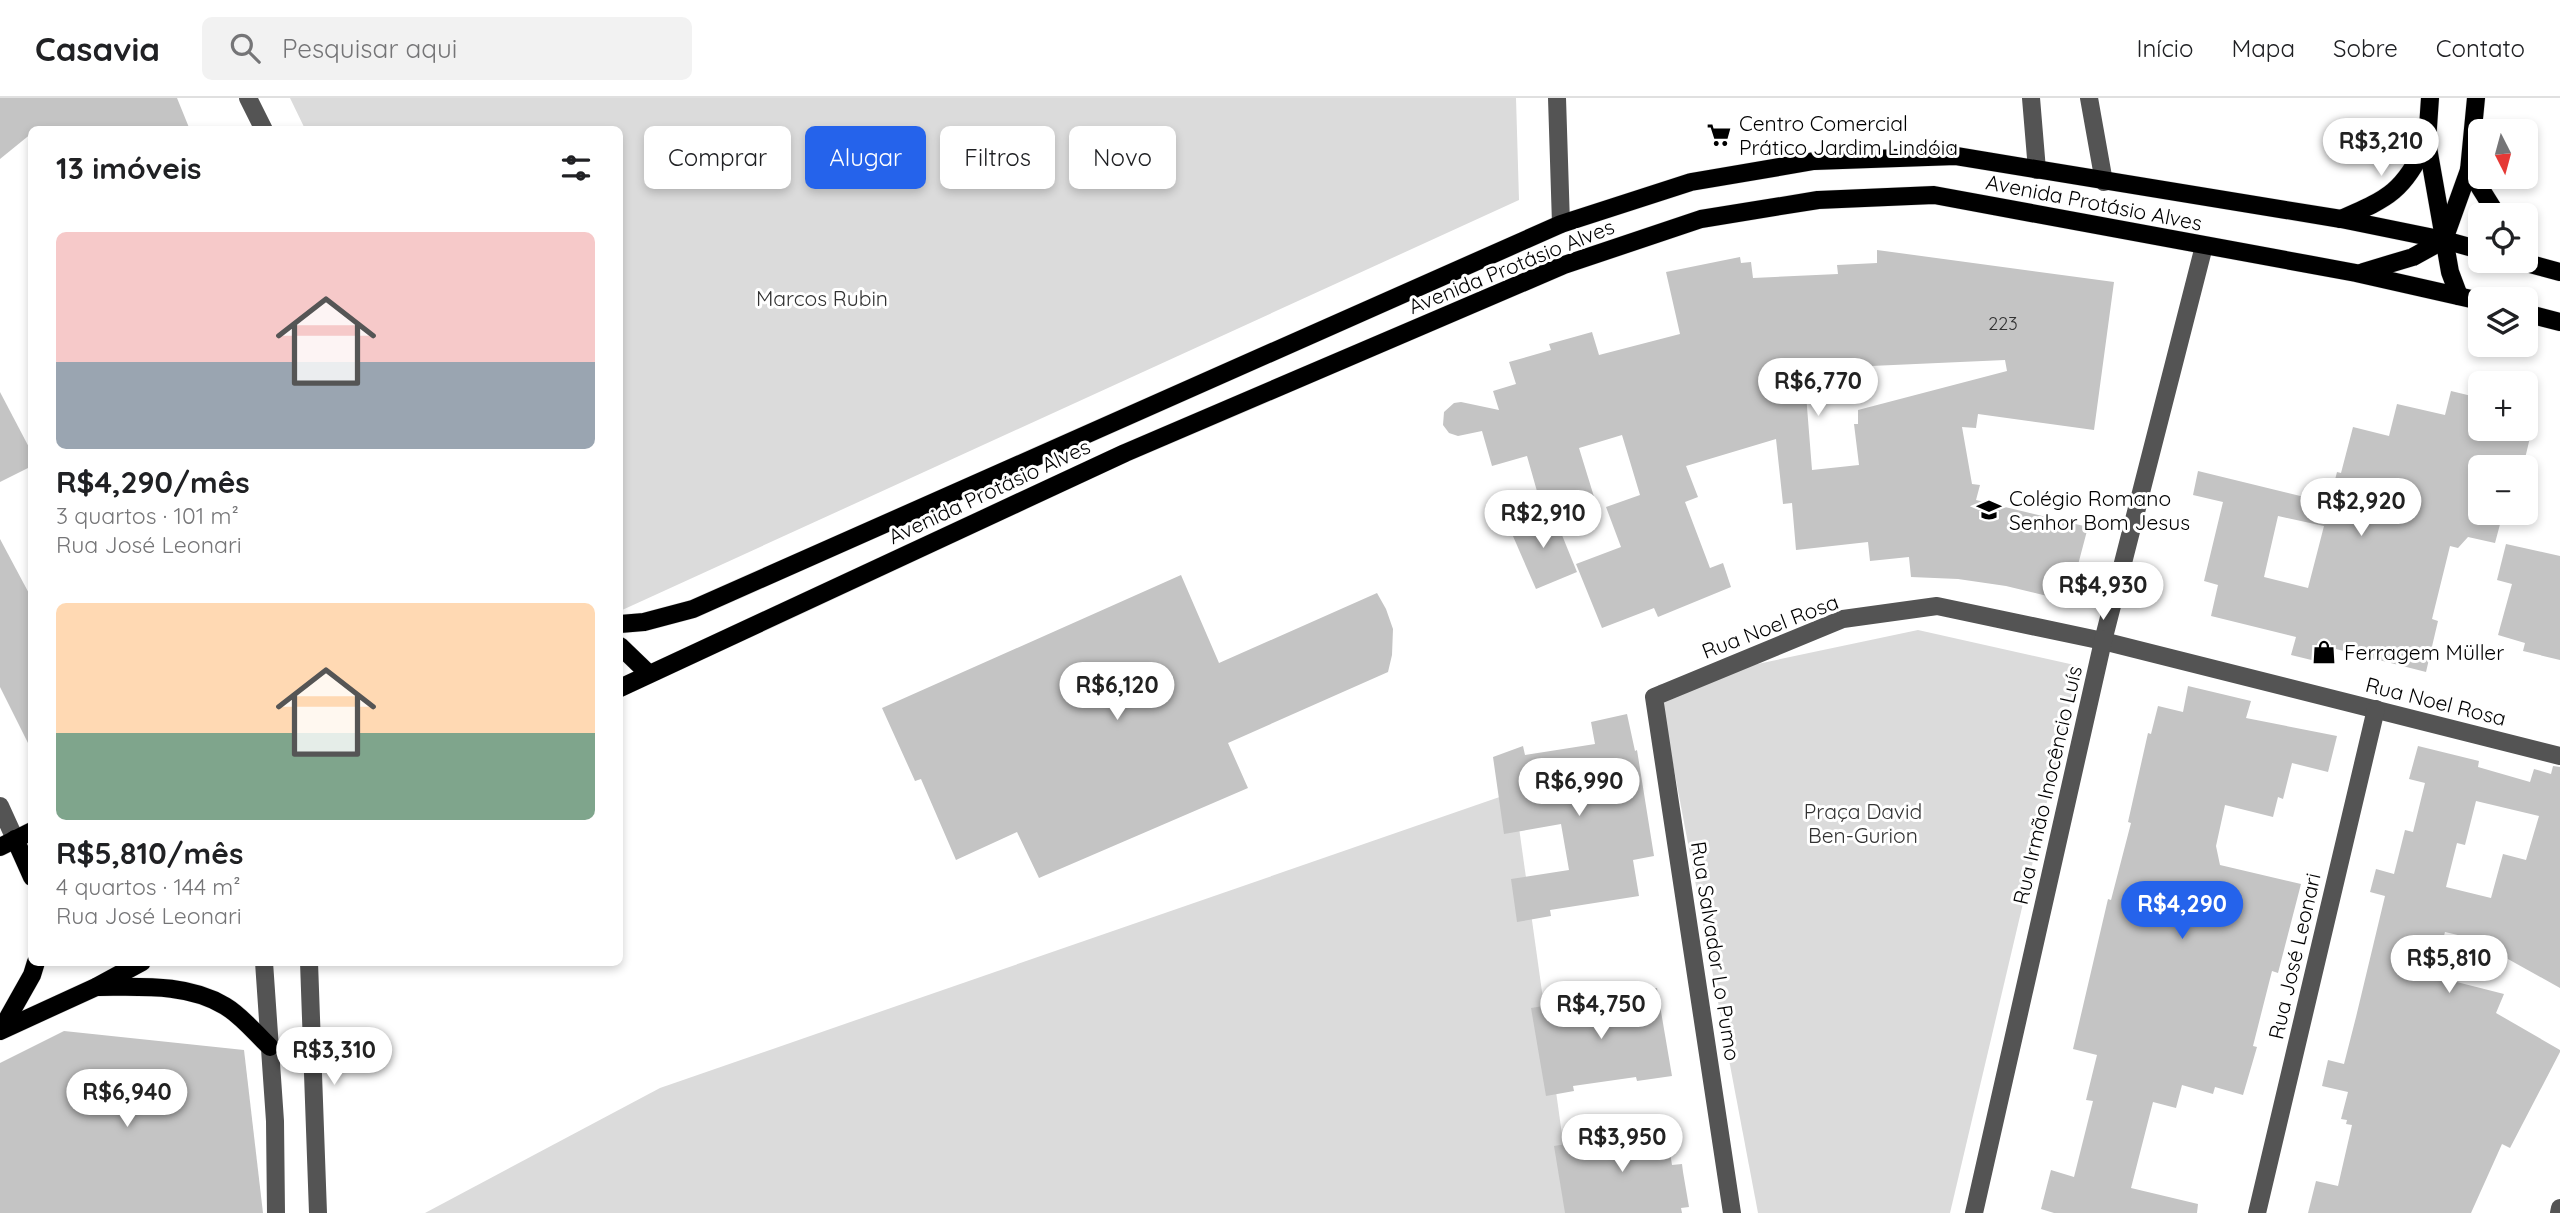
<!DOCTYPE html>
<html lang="pt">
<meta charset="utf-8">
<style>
body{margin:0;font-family:Quicksand,sans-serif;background:#f2f2f2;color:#202124;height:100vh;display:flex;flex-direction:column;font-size:26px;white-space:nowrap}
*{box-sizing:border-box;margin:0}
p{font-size:23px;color:#757577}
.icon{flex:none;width:38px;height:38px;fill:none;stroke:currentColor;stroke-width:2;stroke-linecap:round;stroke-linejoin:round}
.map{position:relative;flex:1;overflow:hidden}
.details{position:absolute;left:28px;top:28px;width:595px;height:840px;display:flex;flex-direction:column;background:#fff;border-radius:10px;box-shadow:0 4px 10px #0003}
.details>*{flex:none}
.hud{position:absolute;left:644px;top:28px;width:665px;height:63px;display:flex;gap:14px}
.needle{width:46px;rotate:174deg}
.fabs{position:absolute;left:2468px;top:21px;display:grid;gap:14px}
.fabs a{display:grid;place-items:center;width:70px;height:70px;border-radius:10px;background:#fff;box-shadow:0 4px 10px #0003;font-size:35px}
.price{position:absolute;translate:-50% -60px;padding:0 16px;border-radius:24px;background:#fff;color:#222;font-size:23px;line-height:46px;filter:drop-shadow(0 2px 4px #0008)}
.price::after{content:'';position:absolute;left:50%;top:42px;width:21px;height:16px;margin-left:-10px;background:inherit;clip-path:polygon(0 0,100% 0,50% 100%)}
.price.on{background:#2563eb;color:#fff}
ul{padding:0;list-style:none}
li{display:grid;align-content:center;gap:14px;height:371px;padding:0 28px}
li span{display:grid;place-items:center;height:217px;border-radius:10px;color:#555}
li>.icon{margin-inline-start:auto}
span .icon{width:126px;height:126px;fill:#fffc;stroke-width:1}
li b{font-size:30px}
h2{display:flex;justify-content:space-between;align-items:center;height:84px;padding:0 28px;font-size:30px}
.chip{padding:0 24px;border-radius:10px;background:#fff;box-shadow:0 4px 10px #0003;font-size:24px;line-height:63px}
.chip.on{background:#2563eb;color:#fff}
header{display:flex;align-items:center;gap:42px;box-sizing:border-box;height:98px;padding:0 35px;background:#fff;border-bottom:2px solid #e0e0e0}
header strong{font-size:33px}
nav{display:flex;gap:38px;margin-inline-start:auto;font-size:24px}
.search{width:490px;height:63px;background:#f2f2f2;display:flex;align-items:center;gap:18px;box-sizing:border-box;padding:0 24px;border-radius:10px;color:#757577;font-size:26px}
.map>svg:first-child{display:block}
.green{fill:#dbdbdb}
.building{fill:#c4c4c4;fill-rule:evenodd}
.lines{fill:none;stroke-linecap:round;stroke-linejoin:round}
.major-casing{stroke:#dbdbdb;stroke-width:19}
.minor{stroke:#545454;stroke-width:18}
.major{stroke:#000;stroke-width:18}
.labels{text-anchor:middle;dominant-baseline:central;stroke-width:6;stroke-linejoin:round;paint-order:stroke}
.number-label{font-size:18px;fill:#313131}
.poi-label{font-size:21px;fill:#000;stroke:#fff;text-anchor:start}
.street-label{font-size:21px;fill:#000;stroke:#fff}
.park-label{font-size:21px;fill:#323232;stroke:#fff}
</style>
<header>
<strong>Casavia</strong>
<div class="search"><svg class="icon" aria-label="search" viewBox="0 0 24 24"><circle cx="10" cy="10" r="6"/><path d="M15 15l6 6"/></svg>Pesquisar aqui</div>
<nav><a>Início</a><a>Mapa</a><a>Sobre</a><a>Contato</a></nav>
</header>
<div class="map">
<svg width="2560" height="1115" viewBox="0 0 2560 1115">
<rect width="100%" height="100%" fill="#fff"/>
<g class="green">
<path d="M 290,0 L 1516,0 L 1519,102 L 620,513 L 620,32 L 305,31 Z"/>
<path d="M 1918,532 L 2079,568 L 1950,1115 L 1758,1115 L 1658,587 Z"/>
<path d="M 1514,694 L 1573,1115 L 425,1115 L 660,990 Z"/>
</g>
<g class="building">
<path d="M 0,0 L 177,0 L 190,32 L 32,32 L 32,35 L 0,61 Z"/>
<path d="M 1877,152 L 2114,184 L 2094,332 L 1978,316 L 1976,330 L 1962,329 L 1972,386 L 1980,387 L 1976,402 L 2088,429 L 2074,482 L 2105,490 L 2100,511 L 2006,488 L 1958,481 L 1911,479 L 1909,459 L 1870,463 L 1868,444 L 1796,452 L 1792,405 L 1783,406 L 1776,341 L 1686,368 L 1698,399 L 1685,404 L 1710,470 L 1723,465 L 1731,489 L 1658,519 L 1654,510 L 1602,530 L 1576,466 L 1621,449 L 1606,409 L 1640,397 L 1622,337 L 1579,350 L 1595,402 L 1544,418 L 1527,358 L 1492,368 L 1482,333 L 1458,338 L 1449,335 L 1443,327 L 1444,314 L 1454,305 L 1461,304 L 1499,312 L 1493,293 L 1516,286 L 1509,264 L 1551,252 L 1549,246 L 1592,234 L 1599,257 L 1680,236 L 1666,174 L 1740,159 L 1741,165 L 1751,164 L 1753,180 L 1838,176 L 1837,167 L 1877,165 ZM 2005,262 L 2007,273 L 1858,312 L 1858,326 L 1854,326 L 1859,367 L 1812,372 L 1804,271 Z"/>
<path d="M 2451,293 L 2480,300 L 2480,331 L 2532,331 L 2523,369 L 2480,369 L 2480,415 L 2503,415 L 2495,445 L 2468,439 L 2458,450 L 2450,448 L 2432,521 L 2438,523 L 2426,574 L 2336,551 L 2332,567 L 2291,557 L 2296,539 L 2211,518 L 2218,487 L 2204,483 L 2223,404 L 2193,397 L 2198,373 L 2329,405 L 2337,374 L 2341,375 L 2353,329 L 2389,338 L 2397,306 L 2445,317 ZM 2278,418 L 2324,428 L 2308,490 L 2264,479 Z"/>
<path d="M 0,294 L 32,355 L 32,368 L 0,384 Z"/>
<path d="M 1553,415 L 1577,474 L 1536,491 L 1509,429 Z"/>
<path d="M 0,441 L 32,501 L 32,653 L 0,589 Z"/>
<path d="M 2506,446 L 2560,458 L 2560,562 L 2523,553 L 2525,545 L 2498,537 L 2512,486 L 2497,482 Z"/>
<path d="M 1181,477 L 1219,565 L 1377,495 L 1386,511 L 1393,531 L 1392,557 L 1388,574 L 1228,645 L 1248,690 L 1039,780 L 1017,734 L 956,762 L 921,681 L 915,683 L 882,610 Z"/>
<path d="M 2188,588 L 2251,603 L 2246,620 L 2337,638 L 2328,674 L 2292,665 L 2283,701 L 2278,699 L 2273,719 L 2225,707 L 2216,748 L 2220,767 L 2301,786 L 2278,875 L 2272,873 L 2253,948 L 2257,949 L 2243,997 L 2215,989 L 2213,996 L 2182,987 L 2176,1010 L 2153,1004 L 2131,1090 L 2198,1106 L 2197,1115 L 2054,1115 L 2041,1111 L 2051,1072 L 2074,1079 L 2093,1003 L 2086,1002 L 2097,957 L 2073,951 L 2108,801 L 2111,802 L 2131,725 L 2128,724 L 2148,635 L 2151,636 L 2158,608 L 2183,614 Z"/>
<path d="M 1627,616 L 1635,653 L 1637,652 L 1654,758 L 1633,762 L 1639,798 L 1550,812 L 1551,818 L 1517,824 L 1511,781 L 1569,772 L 1561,726 L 1504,736 L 1493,659 L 1523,648 L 1525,657 L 1595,646 L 1591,624 Z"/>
<path d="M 2418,648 L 2479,663 L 2478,669 L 2530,684 L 2534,671 L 2551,676 L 2553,668 L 2560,669 L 2560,890 L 2499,856 L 2504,848 L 2445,834 L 2433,878 L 2504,896 L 2496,915 L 2560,952 L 2560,954 L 2510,1050 L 2502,1046 L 2471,1115 L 2308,1115 L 2316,1083 L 2338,1088 L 2352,1027 L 2346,1026 L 2347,1022 L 2341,1021 L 2348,994 L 2322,988 L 2328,962 L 2344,966 L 2356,919 L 2385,798 L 2370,794 L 2376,771 L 2394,776 L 2405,732 L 2413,734 L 2425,685 L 2409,681 ZM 2476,703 L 2539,718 L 2526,762 L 2503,756 L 2491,800 L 2446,789 L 2457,745 L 2465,747 Z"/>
<path d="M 1657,890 L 1672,978 L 1637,983 L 1636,979 L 1573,988 L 1574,993 L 1546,998 L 1531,910 Z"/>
<path d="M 64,933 L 244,952 L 263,1115 L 0,1115 L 0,965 Z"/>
<path d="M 1665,1024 L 1672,1067 L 1682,1066 L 1683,1074 L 1689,1109 L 1681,1110 L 1682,1115 L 1565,1115 L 1554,1048 L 1629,1036 L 1628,1030 Z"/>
</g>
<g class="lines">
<g class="major-casing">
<g id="major">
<path d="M 2430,0 L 2427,44 L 2450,174 L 2459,198"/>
<path d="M 2469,72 L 2497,117"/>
<path d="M 2341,121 C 2391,99 2402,94 2427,44"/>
<path d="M 2445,139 L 2469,72 L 2476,0"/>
<path d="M 2519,163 L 2560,174"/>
<path d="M 2363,174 L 2413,159 L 2444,142"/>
<path d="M 2525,215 L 2560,224"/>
<path d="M 620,526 L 644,524 L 693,511 L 1561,126 L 1691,84 L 1814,63 L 1956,58 L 2341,121 L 2444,142 L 2480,152"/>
<path d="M 620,548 L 649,576"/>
<path d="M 620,590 L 1125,355 L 1564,167 L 1701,121 L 1818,102 L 1934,97 L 2356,175 L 2480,203"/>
<path d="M 15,741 L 32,779"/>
<path d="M 0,749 L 32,733"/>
<path d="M 96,889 C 140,889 187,885 225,908 C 242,918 256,936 270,949"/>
<path d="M 1,932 L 32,877 L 36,864"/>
<path d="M 0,933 L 96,889 L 142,864"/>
</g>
</g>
<g class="minor">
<path d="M 248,0 L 264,32"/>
<path d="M 1557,0 L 1561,126"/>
<path d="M 2031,0 L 2037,72"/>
<path d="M 2089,0 L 2104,84"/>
<path d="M 0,708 L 15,741"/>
<path d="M 264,864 L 275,1023 L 276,1115"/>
<path d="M 309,864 L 318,1115"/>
<path d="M 1732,1115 L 1654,599 L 1843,521 L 1937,508 L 2103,543 L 2560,658"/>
<path d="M 1974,1115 L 2103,543 L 2204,148"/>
<path d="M 2257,1115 L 2376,611"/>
<path d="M 2559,1115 L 2560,1110"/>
</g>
<use href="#major" class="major"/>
</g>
<defs>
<g id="supermarket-bare" transform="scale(1.89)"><path d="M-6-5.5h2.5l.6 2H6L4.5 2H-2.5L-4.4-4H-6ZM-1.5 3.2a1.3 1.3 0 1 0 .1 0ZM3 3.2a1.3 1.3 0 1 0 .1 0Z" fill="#000" stroke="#fff" stroke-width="2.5" paint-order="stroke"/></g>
<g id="school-bare" transform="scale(1.89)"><path d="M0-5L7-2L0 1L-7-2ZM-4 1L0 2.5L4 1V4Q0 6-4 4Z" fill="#000" stroke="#fff" stroke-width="2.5" paint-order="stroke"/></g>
<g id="shop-bare" transform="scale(1.89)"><path d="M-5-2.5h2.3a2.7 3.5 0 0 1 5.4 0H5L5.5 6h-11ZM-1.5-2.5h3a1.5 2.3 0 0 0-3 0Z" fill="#000" stroke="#fff" stroke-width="2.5" paint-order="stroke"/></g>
</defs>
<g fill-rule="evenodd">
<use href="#supermarket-bare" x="1719" y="37"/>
<use href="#school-bare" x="1989" y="412"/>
<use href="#shop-bare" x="2324" y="554"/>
</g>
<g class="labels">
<g class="number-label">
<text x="2003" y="225">223</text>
</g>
<g class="poi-label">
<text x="1739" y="25">Centro Comercial<tspan x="1739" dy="24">Prático Jardim Lindóia</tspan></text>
<text x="2009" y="400">Colégio Romano<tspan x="2009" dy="24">Senhor Bom Jesus</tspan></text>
<text x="2344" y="554">Ferragem Müller</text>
</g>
<g class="street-label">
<text transform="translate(2094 104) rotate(11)">Avenida Protásio Alves</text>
<text transform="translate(1511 168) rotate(-22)">Avenida Protásio Alves</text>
<text transform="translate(989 393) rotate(-25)">Avenida Protásio Alves</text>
<text transform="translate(1770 528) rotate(-21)">Rua Noel Rosa</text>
<text transform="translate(2436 603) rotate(14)">Rua Noel Rosa</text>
<text transform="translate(2047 687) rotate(-77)">Rua Irmão Inocêncio Luís</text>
<text transform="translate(1716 853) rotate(81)">Rua Salvador Lo Pumo</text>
<text transform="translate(2294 858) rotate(-77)">Rua José Leonari</text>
</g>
<g class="park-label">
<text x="822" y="200">Marcos Rubin</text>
<text x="1863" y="713">Praça David<tspan x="1863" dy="24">Ben-Gurion</tspan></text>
</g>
</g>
</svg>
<div class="fabs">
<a><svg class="needle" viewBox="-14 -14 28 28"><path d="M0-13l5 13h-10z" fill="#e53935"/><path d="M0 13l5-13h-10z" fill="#757577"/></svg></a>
<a><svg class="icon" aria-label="locate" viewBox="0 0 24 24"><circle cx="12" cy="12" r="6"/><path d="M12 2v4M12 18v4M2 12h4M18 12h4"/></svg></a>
<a><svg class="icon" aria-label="layers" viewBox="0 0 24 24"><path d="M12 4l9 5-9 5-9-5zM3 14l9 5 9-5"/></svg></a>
<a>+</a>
<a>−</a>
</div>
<b class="price" style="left:2381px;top:80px">R$3,210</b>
<b class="price" style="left:1818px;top:320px">R$6,770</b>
<b class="price" style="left:2361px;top:440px">R$2,920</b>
<b class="price" style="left:1543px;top:452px">R$2,910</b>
<b class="price" style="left:2103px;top:524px">R$4,930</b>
<b class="price" style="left:1117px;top:624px">R$6,120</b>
<b class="price" style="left:1579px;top:720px">R$6,990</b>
<b class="price on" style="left:2182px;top:843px">R$4,290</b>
<b class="price" style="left:2449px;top:897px">R$5,810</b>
<b class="price" style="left:1601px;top:943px">R$4,750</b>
<b class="price" style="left:334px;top:989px">R$3,310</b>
<b class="price" style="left:127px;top:1031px">R$6,940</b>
<b class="price" style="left:1622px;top:1076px">R$3,950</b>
<div class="hud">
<a class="chip">Comprar</a>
<a class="chip on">Alugar</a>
<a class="chip">Filtros</a>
<a class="chip">Novo</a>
</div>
<section class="details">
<h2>13 imóveis<svg class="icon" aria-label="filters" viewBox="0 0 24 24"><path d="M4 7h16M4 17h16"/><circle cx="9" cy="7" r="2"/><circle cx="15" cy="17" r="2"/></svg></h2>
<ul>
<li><span style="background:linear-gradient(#f6c9c9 60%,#9aa5b1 0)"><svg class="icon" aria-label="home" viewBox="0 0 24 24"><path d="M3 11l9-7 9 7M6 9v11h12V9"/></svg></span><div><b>R$4,290/mês</b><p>3 quartos · 101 m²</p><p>Rua José Leonari</p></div></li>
<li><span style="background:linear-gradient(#ffd9b3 60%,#7fa58c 0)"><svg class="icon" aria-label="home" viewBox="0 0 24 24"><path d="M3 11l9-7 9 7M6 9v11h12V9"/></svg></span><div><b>R$5,810/mês</b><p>4 quartos · 144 m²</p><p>Rua José Leonari</p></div></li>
</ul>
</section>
</div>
